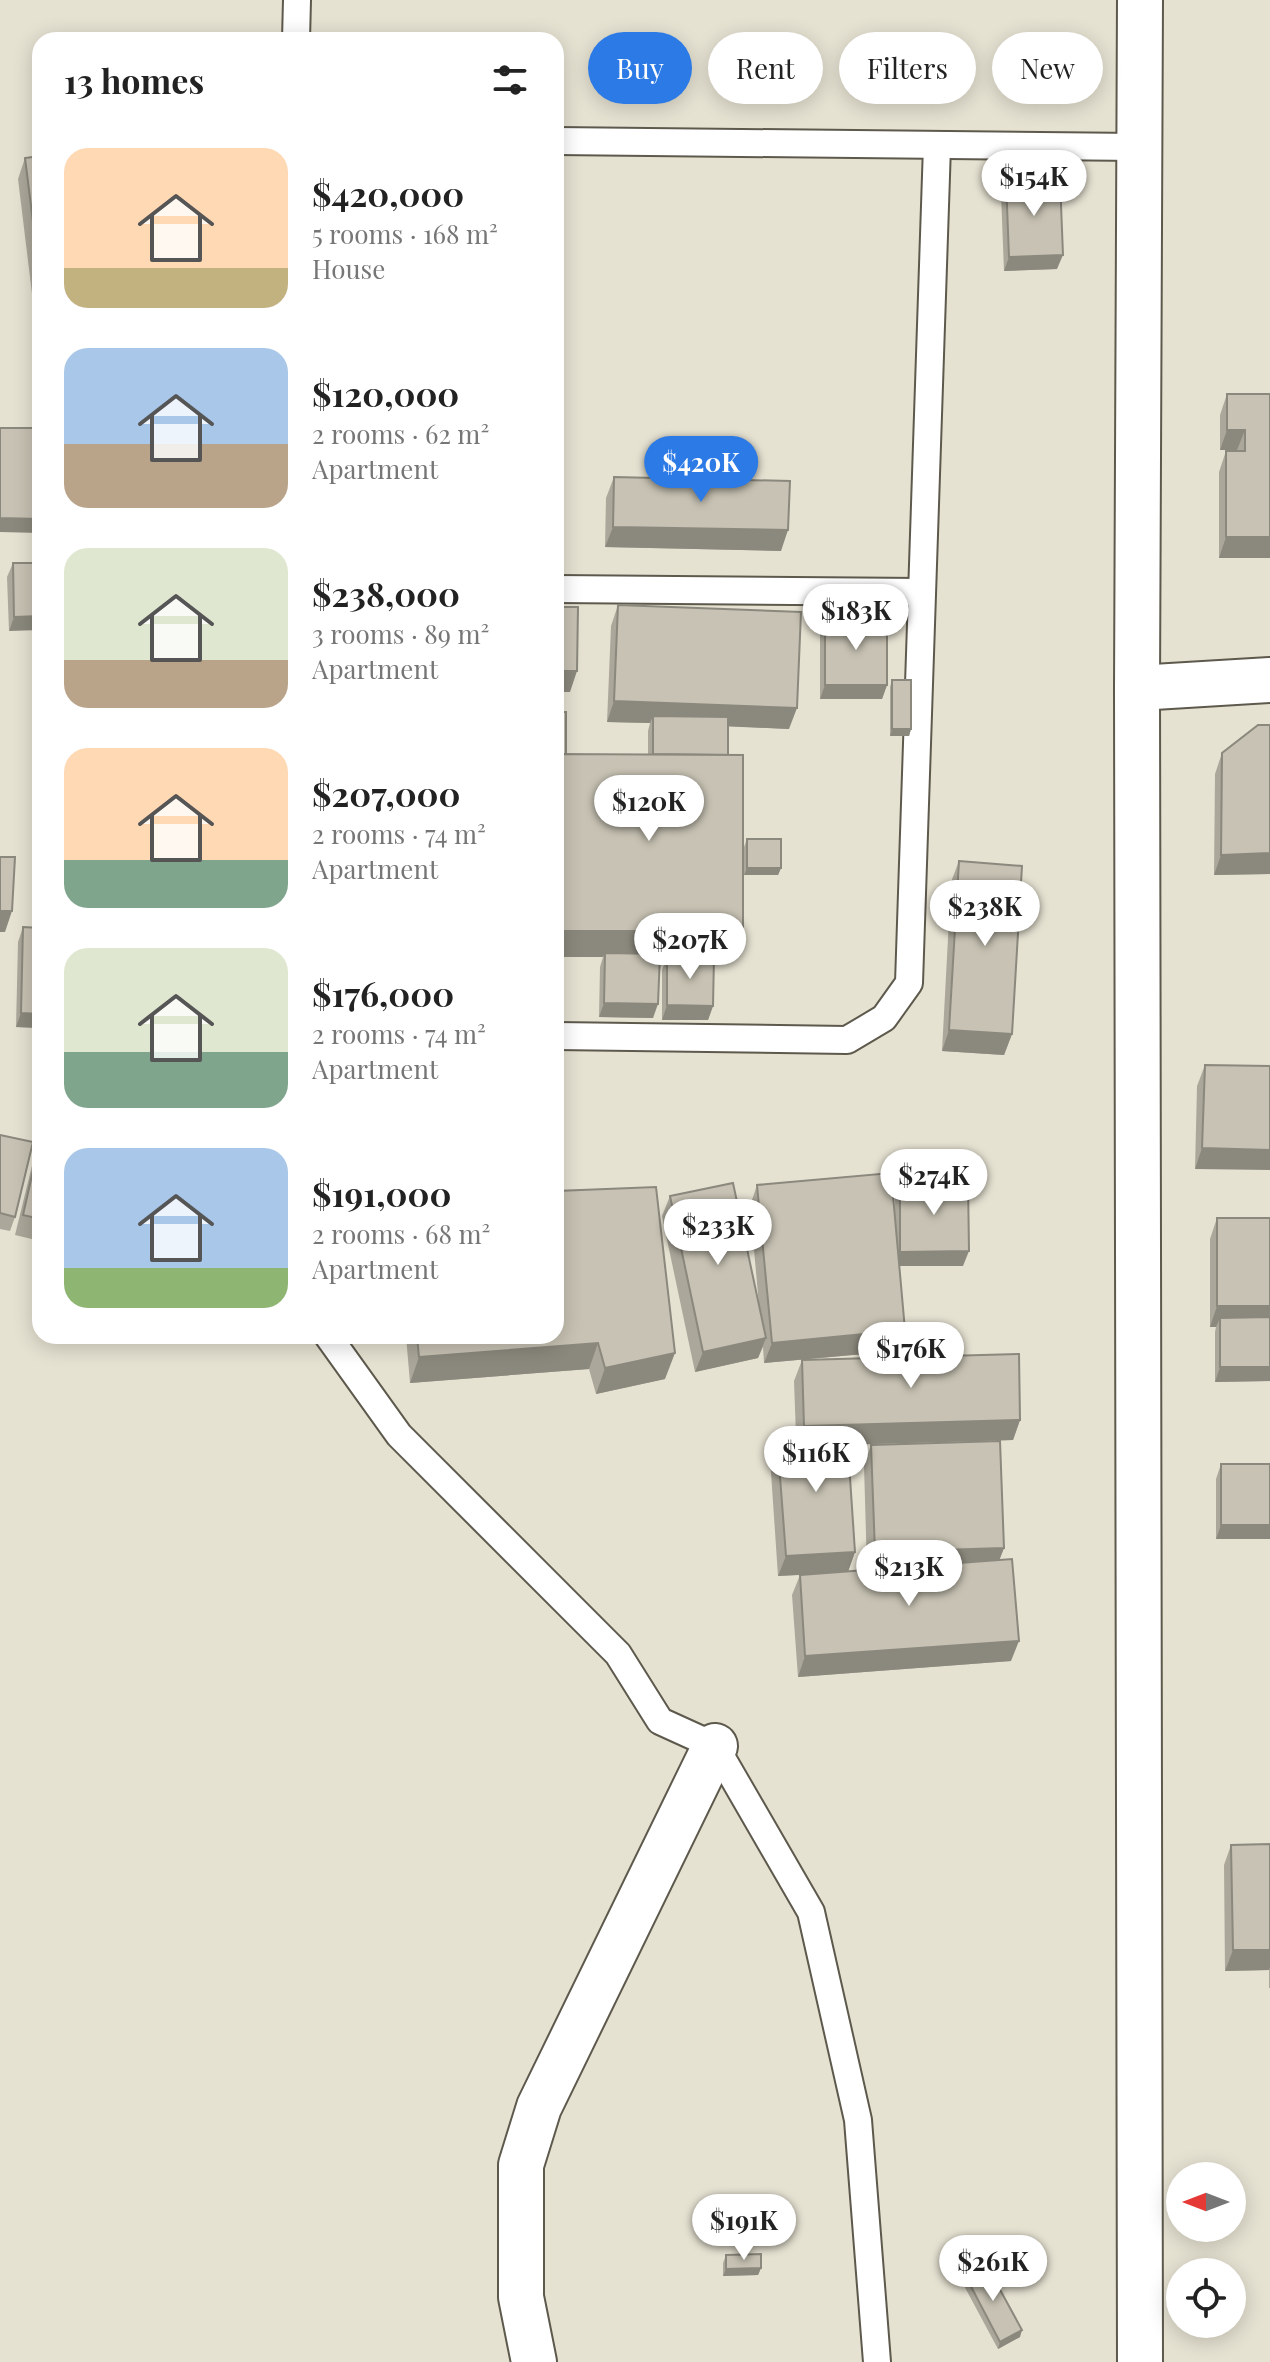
<!DOCTYPE html>
<meta charset="utf-8">
<style>
body{margin:0;font-family:"Playfair Display",serif;background:#f6f6f6;color:#222;height:100vh;display:flex;flex-direction:column;font-size:30px;white-space:nowrap}
*{box-sizing:border-box;margin:0}
p{font-size:26px;color:#767676}
.icon{flex:none;width:44px;height:44px;fill:none;stroke:currentColor;stroke-width:2;stroke-linecap:round;stroke-linejoin:round}
.map{position:relative;flex:1;overflow:hidden}
.sheet{position:absolute;left:32px;top:32px;width:532px;height:1312px;display:flex;flex-direction:column;background:#fff;border-radius:24px;box-shadow:0 4px 20px #0003}
.sheet>*{flex:none}
.hud{position:absolute;left:588px;top:32px;width:562px;height:72px;display:flex;gap:16px}
.needle{width:52px;rotate:270deg}
.controls{position:absolute;left:1166px;top:2162px;display:grid;gap:16px}
.controls a{display:grid;place-items:center;width:80px;height:80px;border-radius:50%;background:#fff;box-shadow:0 4px 20px #0003;font-size:40px}
.price{position:absolute;translate:-50% -68px;padding:0 18px;border-radius:28px;background:#fff;color:#222;font-size:26px;line-height:52px;filter:drop-shadow(0 2px 4px #0008)}
.price::after{content:'';position:absolute;left:50%;top:48px;width:24px;height:18px;margin-left:-12px;background:inherit;clip-path:polygon(0 0,100% 0,50% 100%)}
.price.active{background:#2c7ae5;color:#fff}
ul{padding:0;list-style:none}
li{display:flex;align-items:center;gap:24px;height:200px;padding:0 32px}
li span{display:grid;place-items:center;flex:none;width:224px;height:160px;border-radius:24px;color:#555}
li>.icon{margin-inline-start:auto}
span .icon{width:96px;height:96px;fill:#fffc;stroke-width:1}
li b{font-size:34px}
h2{display:flex;justify-content:space-between;align-items:center;height:96px;padding:0 32px;font-size:34px}
.pill{padding:0 28px;border-radius:36px;background:#fff;box-shadow:0 4px 20px #0003;font-size:28px;line-height:72px}
.pill.active{background:#2c7ae5;color:#fff}
.map>svg:first-child{display:block}
.lines{fill:none;stroke-linecap:round;stroke-linejoin:round}
.service-casing{stroke:#5d594c;stroke-width:30}
.minor-casing{stroke:#5d594c;stroke-width:48}
.service{stroke:#fff;stroke-width:26}
.minor{stroke:#fff;stroke-width:44}
.wall{fill:#aba79a}
.shaded-wall{fill:#8b887d}
.building{fill:#c7c2b3;stroke:#8b887d;stroke-width:2}
</style>
<div class="map">
<svg width="1270" height="2362" viewBox="0 0 1270 2362">
<rect width="100%" height="100%" fill="#e6e2d2"/>
<g class="lines">
<g class="service-casing">
<g id="service">
<path d="M 296,40 L 297,0"/>
<path d="M 556,141 L 1138,147"/>
<path d="M 556,589 L 922,592"/>
<path d="M 556,1036 L 847,1040 L 884,1018 L 909,983 L 937,146"/>
<path d="M 328,1336 L 399,1435 L 618,1654 L 660,1721 L 715,1746 L 811,1912 L 858,2120 L 877,2362"/>
</g>
</g>
<g class="minor-casing">
<g id="minor">
<path d="M 1140,0 L 1137,688 L 1140,2362"/>
<path d="M 1137,688 L 1270,680"/>
<path d="M 534,2362 L 521,2297 L 521,2165 L 539,2107 L 715,1746"/>
</g>
</g>
<use href="#service" class="service"/>
<use href="#minor" class="minor"/>
</g>
<g class="wall">
<path d="M 40,156 L 40,359 L 18,179 L 25,158 Z"/>
<path d="M 1006,180 L 1057,269 L 1004,271 L 1001,194 Z"/>
<path d="M 1227,394 L 1270,394 L 1270,558 L 1219,558 L 1219,472 L 1226,451 L 1237,451 L 1237,450 L 1220,450 L 1220,415 Z"/>
<path d="M 614,477 L 781,551 L 605,547 L 606,498 Z"/>
<path d="M 13,563 L 40,563 L 9,631 L 7,577 Z"/>
<path d="M 618,605 L 789,729 L 728,726 L 733,957 L 714,957 L 713,1006 L 708,1020 L 662,1020 L 662,970 L 667,957 L 660,957 L 653,1018 L 599,1017 L 600,967 L 603,957 L 556,957 L 556,712 L 566,754 L 648,754 L 648,731 L 650,723 L 607,722 L 611,626 Z"/>
<path d="M 825,619 L 887,685 L 882,699 L 820,699 L 820,634 Z"/>
<path d="M 892,680 L 911,729 L 909,736 L 890,736 L 890,687 Z"/>
<path d="M 1270,725 L 1270,874 L 1214,875 L 1215,774 L 1222,753 Z"/>
<path d="M 747,839 L 781,868 L 778,875 L 744,875 L 744,847 Z"/>
<path d="M 959,861 L 1012,1034 L 1004,1055 L 942,1051 L 951,882 Z"/>
<path d="M 23,927 L 40,928 L 40,1028 L 16,1027 L 18,942 Z"/>
<path d="M 1205,1065 L 1270,1066 L 1195,1169 L 1197,1086 Z"/>
<path d="M 40,1133 L 40,1241 L 15,1235 Z"/>
<path d="M 0,1135 L 15,1217 L 10,1231 L 0,1229 Z"/>
<path d="M 900,1182 L 963,1266 L 899,1266 L 905,1330 L 897,1351 L 764,1363 L 763,1347 L 758,1358 L 695,1372 L 662,1216 L 670,1196 L 759,1305 L 750,1206 L 757,1185 L 895,1217 L 895,1196 Z"/>
<path d="M 556,1191 L 665,1379 L 596,1394 L 589,1369 L 410,1383 L 406,1336 L 556,1336 Z"/>
<path d="M 1217,1218 L 1270,1381 L 1215,1382 L 1215,1332 L 1216,1327 L 1210,1327 L 1210,1239 Z"/>
<path d="M 802,1360 L 1020,1420 L 1013,1440 L 847,1445 L 855,1552 L 848,1571 L 867,1570 L 864,1465 L 871,1445 L 1004,1548 L 999,1560 L 1011,1661 L 798,1677 L 792,1595 L 800,1575 L 778,1576 L 770,1458 L 777,1437 L 796,1436 L 794,1381 Z"/>
<path d="M 1221,1464 L 1270,1539 L 1216,1539 L 1216,1479 Z"/>
<path d="M 1270,1844 L 1270,1988 L 1269,1988 L 1269,1970 L 1225,1971 L 1224,1865 L 1231,1845 Z"/>
<path d="M 726,2255 L 761,2268 L 758,2275 L 723,2276 L 723,2263 Z"/>
<path d="M 965,2275 L 1020,2337 L 998,2349 L 962,2282 Z"/>
</g>
<g class="shaded-wall">
<path d="M 1063,255 L 1057,269 L 1004,271 L 1009,257 Z"/>
<path d="M 1227,430 L 1245,430 L 1237,450 L 1220,450 Z"/>
<path d="M 0,518 L 40,519 L 40,533 L 0,532 Z"/>
<path d="M 613,527 L 788,530 L 781,551 L 605,547 Z"/>
<path d="M 1226,537 L 1270,537 L 1270,558 L 1219,558 Z"/>
<path d="M 40,616 L 40,630 L 9,631 L 14,617 Z"/>
<path d="M 556,671 L 577,671 L 570,692 L 556,692 Z"/>
<path d="M 825,685 L 887,685 L 882,699 L 820,699 Z"/>
<path d="M 614,701 L 797,708 L 789,729 L 653,723 L 653,716 L 650,723 L 607,722 Z"/>
<path d="M 892,729 L 911,729 L 909,736 L 890,736 Z"/>
<path d="M 1270,853 L 1270,874 L 1214,875 L 1221,855 Z"/>
<path d="M 747,868 L 781,868 L 778,875 L 744,875 Z"/>
<path d="M 0,911 L 12,911 L 5,932 L 0,932 Z"/>
<path d="M 556,931 L 743,931 L 733,957 L 605,957 L 605,953 L 603,957 L 556,957 Z"/>
<path d="M 604,1003 L 658,1004 L 653,1018 L 599,1017 Z"/>
<path d="M 667,1005 L 713,1006 L 708,1020 L 662,1020 Z"/>
<path d="M 21,1013 L 40,1014 L 40,1028 L 16,1027 Z"/>
<path d="M 949,1030 L 1012,1034 L 1004,1055 L 942,1051 Z"/>
<path d="M 1202,1148 L 1270,1150 L 1270,1170 L 1195,1169 Z"/>
<path d="M 969,1251 L 963,1266 L 895,1266 L 900,1252 Z"/>
<path d="M 1217,1306 L 1270,1306 L 1270,1327 L 1220,1318 L 1216,1327 L 1210,1327 Z"/>
<path d="M 905,1330 L 897,1351 L 764,1363 L 772,1343 Z"/>
<path d="M 766,1338 L 758,1358 L 695,1372 L 703,1352 Z"/>
<path d="M 598,1343 L 589,1369 L 410,1383 L 419,1357 Z"/>
<path d="M 675,1353 L 665,1379 L 596,1394 L 605,1368 Z"/>
<path d="M 1220,1367 L 1270,1367 L 1270,1381 L 1215,1382 Z"/>
<path d="M 1020,1420 L 1013,1440 L 796,1446 L 804,1426 Z"/>
<path d="M 1221,1525 L 1270,1525 L 1270,1539 L 1216,1539 Z"/>
<path d="M 1004,1548 L 996,1569 L 867,1573 L 875,1552 Z"/>
<path d="M 855,1552 L 848,1572 L 778,1576 L 786,1556 Z"/>
<path d="M 1019,1641 L 1011,1661 L 798,1677 L 805,1656 Z"/>
<path d="M 1233,1950 L 1270,1950 L 1270,1967 L 1269,1970 L 1225,1971 Z"/>
<path d="M 761,2268 L 758,2275 L 723,2276 L 726,2269 Z"/>
<path d="M 1022,2330 L 1020,2337 L 998,2349 L 1000,2342 Z"/>
</g>
<g class="building">
<path d="M 40,156 L 40,277 L 25,158 Z"/>
<path d="M 1060,179 L 1063,255 L 1009,257 L 1006,180 Z"/>
<path d="M 1227,394 L 1270,394 L 1270,537 L 1226,537 L 1226,451 L 1245,451 L 1245,430 L 1227,430 Z"/>
<path d="M 0,428 L 40,428 L 40,519 L 0,518 Z"/>
<path d="M 614,477 L 790,481 L 788,530 L 613,527 Z"/>
<path d="M 13,563 L 40,563 L 40,616 L 14,617 Z"/>
<path d="M 618,605 L 801,612 L 797,708 L 614,701 Z"/>
<path d="M 556,607 L 578,607 L 577,671 L 556,671 Z"/>
<rect x="825" y="619" width="62" height="66"/>
<rect x="892" y="680" width="19" height="49"/>
<rect x="556" y="712" width="10" height="42"/>
<path d="M 653,716 L 728,717 L 728,755 L 653,754 Z"/>
<path d="M 1258,725 L 1270,725 L 1270,853 L 1221,855 L 1222,753 Z"/>
<path d="M 556,754 L 743,755 L 743,931 L 556,931 Z"/>
<rect x="747" y="839" width="34" height="29"/>
<path d="M 0,857 L 15,857 L 12,911 L 0,911 Z"/>
<path d="M 959,861 L 1022,866 L 1012,1034 L 949,1030 Z"/>
<path d="M 23,927 L 40,928 L 40,1014 L 21,1013 Z"/>
<path d="M 605,953 L 660,954 L 658,1004 L 604,1003 Z"/>
<path d="M 667,956 L 714,957 L 713,1006 L 667,1005 Z"/>
<path d="M 1205,1065 L 1270,1066 L 1270,1150 L 1202,1148 Z"/>
<path d="M 0,1135 L 33,1142 L 15,1217 L 0,1213 Z"/>
<path d="M 40,1140 L 40,1219 L 23,1215 Z"/>
<path d="M 891,1173 L 905,1330 L 772,1343 L 757,1185 Z"/>
<path d="M 968,1181 L 969,1251 L 900,1252 L 900,1182 Z"/>
<path d="M 733,1183 L 766,1338 L 703,1352 L 670,1196 Z"/>
<path d="M 656,1187 L 675,1353 L 605,1368 L 598,1343 L 419,1357 L 417,1336 L 556,1336 L 556,1191 Z"/>
<rect x="1217" y="1218" width="53" height="88"/>
<path d="M 1270,1317 L 1270,1367 L 1220,1367 L 1220,1318 Z"/>
<path d="M 1019,1354 L 1020,1420 L 804,1426 L 802,1360 Z"/>
<path d="M 847,1433 L 855,1552 L 786,1556 L 777,1437 Z"/>
<path d="M 1000,1441 L 1004,1548 L 875,1552 L 871,1445 Z"/>
<rect x="1221" y="1464" width="49" height="61"/>
<path d="M 1012,1559 L 1019,1641 L 805,1656 L 800,1575 Z"/>
<path d="M 1270,1844 L 1270,1950 L 1233,1950 L 1231,1845 Z"/>
<path d="M 761,2254 L 761,2268 L 726,2269 L 726,2255 Z"/>
<path d="M 986,2264 L 1022,2330 L 1000,2342 L 965,2275 Z"/>
</g>
</svg>
<div class="controls">
<a><svg class="needle" viewBox="-14 -14 28 28"><path d="M0-13l5 13h-10z" fill="#e53935"/><path d="M0 13l5-13h-10z" fill="#767676"/></svg></a>
<a><svg class="icon" aria-label="locate" viewBox="0 0 24 24"><circle cx="12" cy="12" r="6"/><path d="M12 2v4M12 18v4M2 12h4M18 12h4"/></svg></a>
</div>
<b class="price" style="left:1034px;top:218px">$154K</b>
<b class="price active" style="left:701px;top:504px">$420K</b>
<b class="price" style="left:856px;top:652px">$183K</b>
<b class="price" style="left:649px;top:843px">$120K</b>
<b class="price" style="left:985px;top:948px">$238K</b>
<b class="price" style="left:690px;top:981px">$207K</b>
<b class="price" style="left:934px;top:1217px">$274K</b>
<b class="price" style="left:718px;top:1267px">$233K</b>
<b class="price" style="left:911px;top:1390px">$176K</b>
<b class="price" style="left:816px;top:1494px">$116K</b>
<b class="price" style="left:909px;top:1608px">$213K</b>
<b class="price" style="left:744px;top:2262px">$191K</b>
<b class="price" style="left:993px;top:2303px">$261K</b>
<div class="hud">
<a class="pill active">Buy</a>
<a class="pill">Rent</a>
<a class="pill">Filters</a>
<a class="pill">New</a>
</div>
<section class="sheet">
<h2>13 homes<svg class="icon" aria-label="filters" viewBox="0 0 24 24"><path d="M4 7h16M4 17h16"/><circle cx="9" cy="7" r="2"/><circle cx="15" cy="17" r="2"/></svg></h2>
<ul>
<li><span style="background:linear-gradient(#ffd9b3 75%,#c2b280 0)"><svg class="icon" aria-label="home" viewBox="0 0 24 24"><path d="M3 11l9-7 9 7M6 9v11h12V9"/></svg></span><div><b>$420,000</b><p>5 rooms · 168 m²</p><p>House</p></div></li>
<li><span style="background:linear-gradient(#a9c7e8 60%,#b9a48a 0)"><svg class="icon" aria-label="home" viewBox="0 0 24 24"><path d="M3 11l9-7 9 7M6 9v11h12V9"/></svg></span><div><b>$120,000</b><p>2 rooms · 62 m²</p><p>Apartment</p></div></li>
<li><span style="background:linear-gradient(#dfe7d0 70%,#b9a48a 0)"><svg class="icon" aria-label="home" viewBox="0 0 24 24"><path d="M3 11l9-7 9 7M6 9v11h12V9"/></svg></span><div><b>$238,000</b><p>3 rooms · 89 m²</p><p>Apartment</p></div></li>
<li><span style="background:linear-gradient(#ffd9b3 70%,#7fa58c 0)"><svg class="icon" aria-label="home" viewBox="0 0 24 24"><path d="M3 11l9-7 9 7M6 9v11h12V9"/></svg></span><div><b>$207,000</b><p>2 rooms · 74 m²</p><p>Apartment</p></div></li>
<li><span style="background:linear-gradient(#dfe7d0 65%,#7fa58c 0)"><svg class="icon" aria-label="home" viewBox="0 0 24 24"><path d="M3 11l9-7 9 7M6 9v11h12V9"/></svg></span><div><b>$176,000</b><p>2 rooms · 74 m²</p><p>Apartment</p></div></li>
<li><span style="background:linear-gradient(#a9c7e8 75%,#8fb573 0)"><svg class="icon" aria-label="home" viewBox="0 0 24 24"><path d="M3 11l9-7 9 7M6 9v11h12V9"/></svg></span><div><b>$191,000</b><p>2 rooms · 68 m²</p><p>Apartment</p></div></li>
</ul>
</section>
</div>
